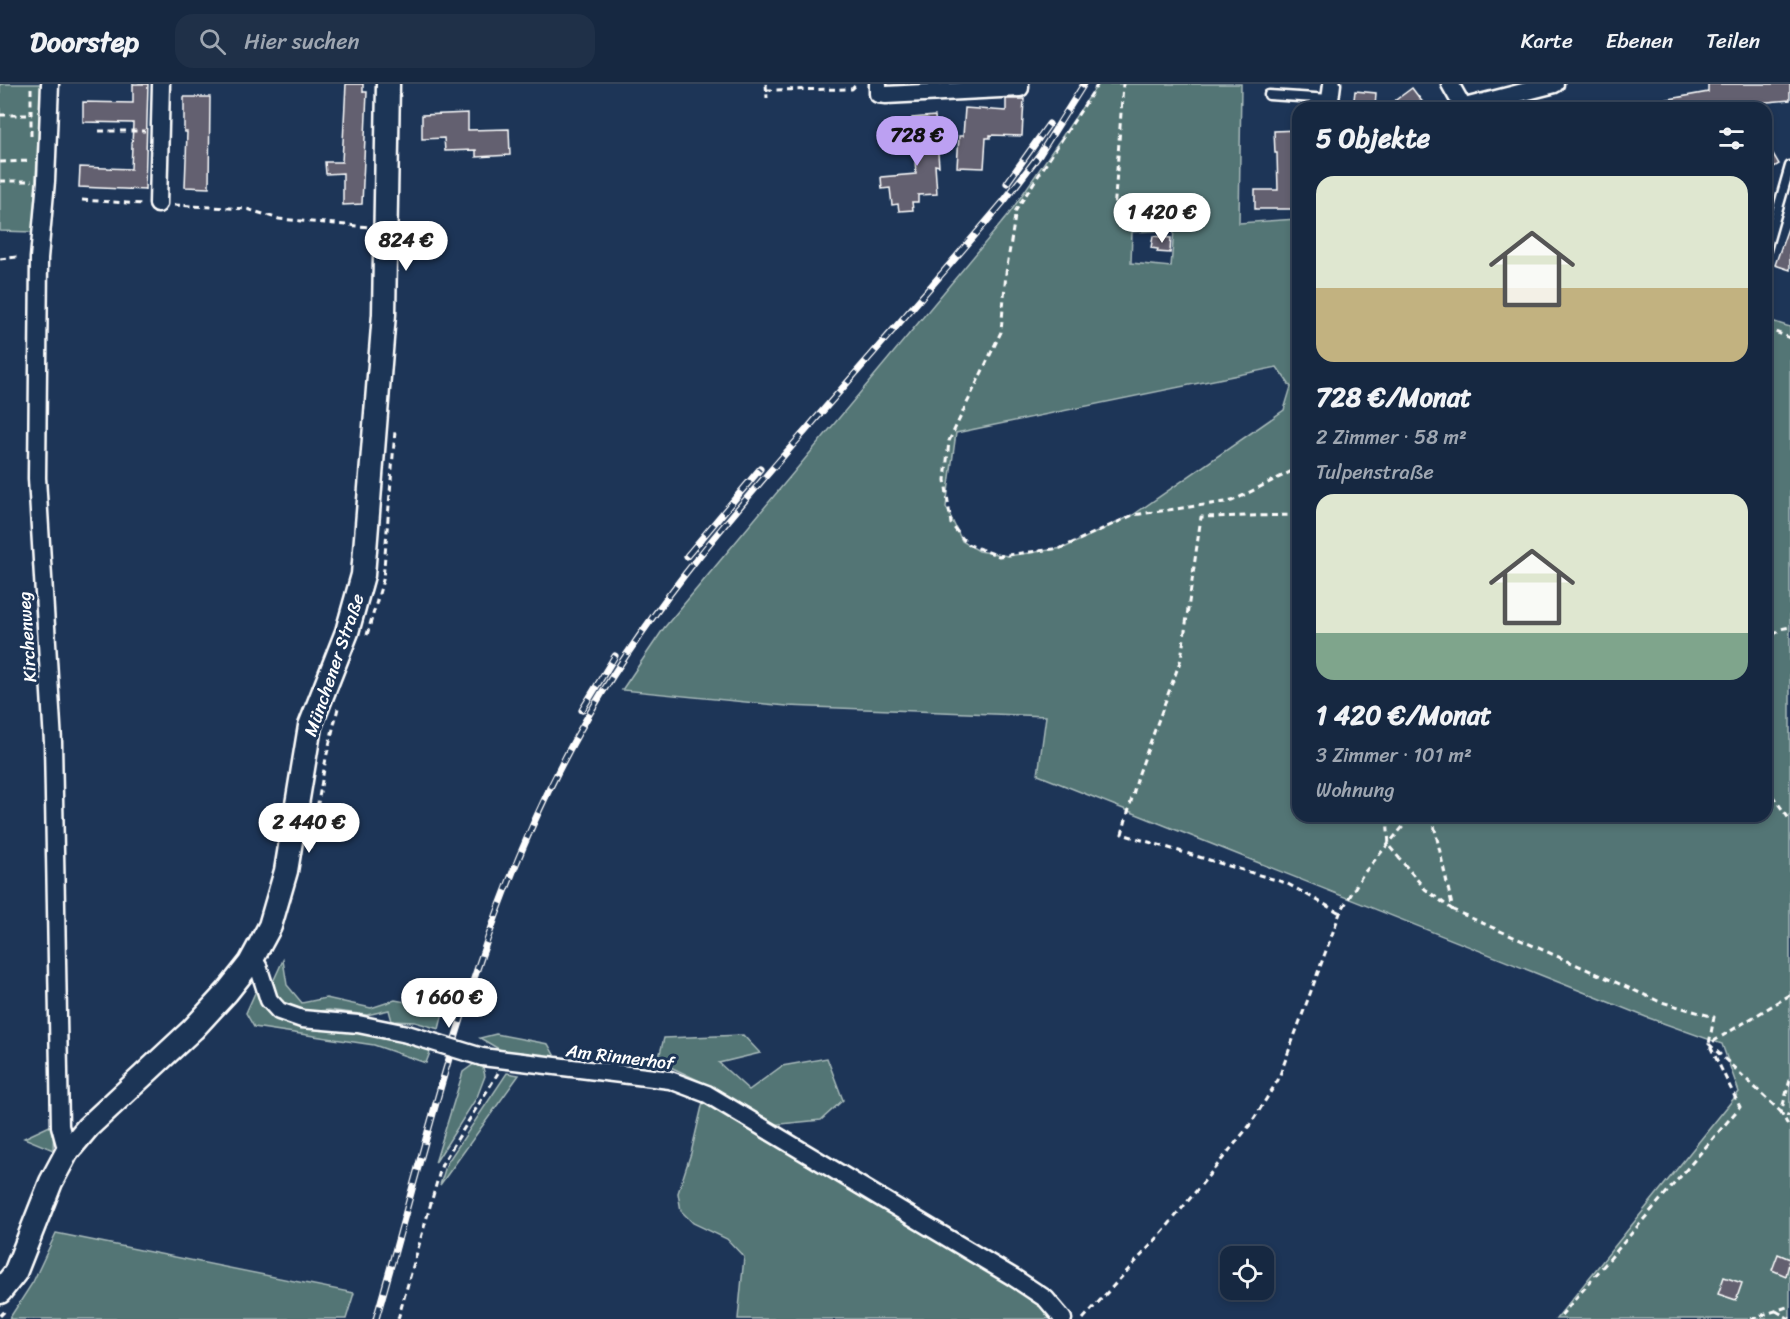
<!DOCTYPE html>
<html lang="de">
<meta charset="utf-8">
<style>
body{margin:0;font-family:Sriracha,sans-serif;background:#1f3048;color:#f1f3f6;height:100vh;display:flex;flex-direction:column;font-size:22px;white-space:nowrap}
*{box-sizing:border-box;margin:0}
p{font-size:20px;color:#9ea6b1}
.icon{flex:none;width:33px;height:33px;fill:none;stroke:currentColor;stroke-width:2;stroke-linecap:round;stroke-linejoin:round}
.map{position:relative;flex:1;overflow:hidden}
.drawer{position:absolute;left:1292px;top:18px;width:480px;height:720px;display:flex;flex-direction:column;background:#162841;border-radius:18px;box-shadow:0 3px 9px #0003,0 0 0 2px #35445a}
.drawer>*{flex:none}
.fabs{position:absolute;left:1220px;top:1162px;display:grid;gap:12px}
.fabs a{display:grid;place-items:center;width:54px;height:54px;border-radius:12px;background:#162841;box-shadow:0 3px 9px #0003,0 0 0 2px #35445a;font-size:30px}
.price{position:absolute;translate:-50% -51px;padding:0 14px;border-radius:21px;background:#fff;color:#222;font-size:20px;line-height:39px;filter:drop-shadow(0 2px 3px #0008)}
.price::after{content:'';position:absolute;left:50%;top:36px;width:18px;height:14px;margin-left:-9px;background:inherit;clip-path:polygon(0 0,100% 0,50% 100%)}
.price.on{background:#bca0f2;color:#111}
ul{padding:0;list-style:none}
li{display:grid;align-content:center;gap:12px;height:318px;padding:0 24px}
li span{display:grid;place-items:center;height:186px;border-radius:18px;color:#555}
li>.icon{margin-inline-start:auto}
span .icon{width:108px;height:108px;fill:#fffc;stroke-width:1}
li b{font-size:26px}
h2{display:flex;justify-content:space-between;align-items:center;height:72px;padding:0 24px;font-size:26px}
header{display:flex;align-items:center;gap:36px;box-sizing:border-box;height:84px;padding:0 30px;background:#162841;border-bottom:2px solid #35445a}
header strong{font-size:28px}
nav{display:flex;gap:33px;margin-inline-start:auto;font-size:21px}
.search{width:420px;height:54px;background:#1f3048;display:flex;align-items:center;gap:15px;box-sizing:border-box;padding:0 21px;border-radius:18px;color:#9ea6b1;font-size:22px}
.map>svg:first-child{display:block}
.green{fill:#527474;stroke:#a8baba;stroke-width:1.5;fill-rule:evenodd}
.building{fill:#646170;stroke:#fff;stroke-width:1.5}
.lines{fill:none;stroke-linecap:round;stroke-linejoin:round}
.lane-casing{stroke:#fff;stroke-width:13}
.street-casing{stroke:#fff;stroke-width:21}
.secondary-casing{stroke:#fff;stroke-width:27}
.path{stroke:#fff;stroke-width:3;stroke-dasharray:6 4.5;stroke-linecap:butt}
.lane{stroke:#1d3557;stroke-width:8}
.street{stroke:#1d3557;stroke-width:16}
.secondary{stroke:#1d3557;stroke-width:22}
.rail-casing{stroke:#fff;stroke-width:7}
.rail{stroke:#1d3557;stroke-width:4.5;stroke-dasharray:14;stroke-linecap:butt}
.street-bridge-casing{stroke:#fff;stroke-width:21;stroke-linecap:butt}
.street-bridge{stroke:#1d3557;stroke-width:16}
.labels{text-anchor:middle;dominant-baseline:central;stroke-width:6;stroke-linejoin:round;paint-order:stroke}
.street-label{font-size:18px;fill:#fff;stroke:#1d3557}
</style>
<header>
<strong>Doorstep</strong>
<div class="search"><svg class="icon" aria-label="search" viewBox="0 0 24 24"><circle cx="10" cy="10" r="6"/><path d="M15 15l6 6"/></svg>Hier suchen</div>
<nav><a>Karte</a><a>Ebenen</a><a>Teilen</a></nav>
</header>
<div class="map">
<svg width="1790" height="1235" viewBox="0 0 1790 1235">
<rect width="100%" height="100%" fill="#1d3557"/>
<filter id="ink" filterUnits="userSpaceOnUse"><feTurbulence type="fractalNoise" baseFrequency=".0167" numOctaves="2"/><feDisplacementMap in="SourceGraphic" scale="12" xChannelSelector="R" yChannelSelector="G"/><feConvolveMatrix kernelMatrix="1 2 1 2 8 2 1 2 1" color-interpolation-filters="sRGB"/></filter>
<g filter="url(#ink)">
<g class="green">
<path d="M 0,0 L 41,0 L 33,148 L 0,147 Z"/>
<path d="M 1098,0 L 1241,0 L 1239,139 L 1297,135 L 1298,732 L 1766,732 L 1766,235 L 1790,243 L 1790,1235 L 1556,1235 L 1739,1008 L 1722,960 L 1646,933 L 1038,691 L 1046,632 L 787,622 L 622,606 L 664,544 L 1009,130 ZM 1174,146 L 1171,183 L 1131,179 L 1132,148 ZM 1277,283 L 1291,303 L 1284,326 L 1133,431 L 1064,464 L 1008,472 L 979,467 L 962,457 L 946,423 L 956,349 Z"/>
<path d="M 283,876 L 287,901 L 302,919 L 326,914 L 371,924 L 395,916 L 444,925 L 439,945 L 415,938 L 392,937 L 389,926 L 367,931 L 329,926 L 294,929 L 276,914 L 272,900 Z"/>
<path d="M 259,900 L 271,929 L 294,942 L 406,954 L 432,963 L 426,979 L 374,961 L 254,943 L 246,929 Z"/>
<path d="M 496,950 L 548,960 L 558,978 L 504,968 L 480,954 Z"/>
<path d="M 743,951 L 760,969 L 719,979 L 749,1006 L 782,982 L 827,974 L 843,1016 L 821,1036 L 770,1041 L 706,1000 L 658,977 L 664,954 Z"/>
<path d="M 481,975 L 485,992 L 477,1013 L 435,1079 L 463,988 Z"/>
<path d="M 507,989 L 519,991 L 440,1101 L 447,1079 Z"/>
<path d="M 703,1018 L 1039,1218 L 1052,1235 L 738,1235 L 744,1173 L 727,1155 L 693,1139 L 681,1127 L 678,1109 L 691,1069 Z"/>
<path d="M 54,1040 L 53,1066 L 24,1054 Z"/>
<path d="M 56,1149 L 354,1209 L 346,1235 L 9,1235 L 33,1198 Z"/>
</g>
<g class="building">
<path d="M 133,0 L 148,0 L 145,106 L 79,103 L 80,83 L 131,85 L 133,39 L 83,38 L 83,18 L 133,19 Z"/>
<path d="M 346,0 L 363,0 L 363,8 L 367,8 L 362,120 L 343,121 L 343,89 L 326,90 L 325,78 L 342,78 Z"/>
<path d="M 1708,0 L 1790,0 L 1790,16 L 1734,21 L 1734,24 L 1653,24 L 1653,18 L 1708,8 Z"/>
<path d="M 1412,4 L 1427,24 L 1385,24 Z"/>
<path d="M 1355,7 L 1376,9 L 1375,24 L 1353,24 Z"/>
<path d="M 184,13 L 210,13 L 209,104 L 185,103 L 187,48 L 184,48 Z"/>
<path d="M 1006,15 L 1024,15 L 1022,52 L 990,51 L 990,54 L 986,54 L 984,84 L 957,83 L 959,52 L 963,52 L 965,24 L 1006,27 Z"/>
<path d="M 468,29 L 468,46 L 509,45 L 510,71 L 476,73 L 476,66 L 445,67 L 444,54 L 422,55 L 422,31 Z"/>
<path d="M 935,32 L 939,82 L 935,81 L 937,110 L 918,111 L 918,118 L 912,118 L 913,126 L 899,127 L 898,120 L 892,121 L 890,104 L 882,105 L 881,93 L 916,90 L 912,34 Z"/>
<path d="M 1298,46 L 1298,125 L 1255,125 L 1255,106 L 1278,106 L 1277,69 L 1275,69 L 1274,47 Z"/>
<path d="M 1766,58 L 1779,80 L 1766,88 Z"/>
<path d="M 1788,144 L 1790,144 L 1790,186 L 1775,181 Z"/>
<path d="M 1153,152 L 1171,154 L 1170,169 L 1157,168 L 1158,165 L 1151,164 Z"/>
<path d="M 1778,1170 L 1790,1175 L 1786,1192 L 1772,1186 Z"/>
<path d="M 1724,1193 L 1742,1199 L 1736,1216 L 1718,1210 Z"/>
</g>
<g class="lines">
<g class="lane-casing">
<g id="lane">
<path d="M 1269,11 L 1330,15"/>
<path d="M 1766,166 L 1790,82"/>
</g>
</g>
<g class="street-casing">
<g id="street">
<path d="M 50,0 L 46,97 L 39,174 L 37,394 L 53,658 L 60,1042 L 67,1068"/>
<path d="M 878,0 L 878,10 L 886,11 L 1020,4 L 1020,0"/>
<path d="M 1450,0 L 1463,23"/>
<path d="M 1329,24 L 1332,0"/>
<path d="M 1461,24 L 1555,0"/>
<path d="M 158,120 L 161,0"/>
<path d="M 250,879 L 258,882 L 269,916 L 279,927 L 302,935 L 358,940 L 407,950"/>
<path d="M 482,973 L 670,996 L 707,1010 L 1013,1193 L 1046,1215 L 1063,1235"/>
</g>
</g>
<g class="secondary-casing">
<path id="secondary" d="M 0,1208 L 15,1189 L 51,1098 L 67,1068 L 88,1043 L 193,945 L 227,908 L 250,879 L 270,842 L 286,787 L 310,642 L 347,548 L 363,491 L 384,230 L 388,0"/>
</g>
<g class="path">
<path d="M 766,0 L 767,14"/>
<path d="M 1098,0 L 1016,126 L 1006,189 L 1001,248 L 949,357 L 945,396 L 951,440 L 967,460 L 999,472 L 1061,464 L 1133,431 L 1232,417 L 1298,384"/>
<path d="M 766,6 L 852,5 L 857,0"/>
<path d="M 0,31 L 32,31"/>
<path d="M 99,47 L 145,47"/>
<path d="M 31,52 L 31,0"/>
<path d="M 0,78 L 31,77"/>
<path d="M 0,97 L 32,97"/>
<path d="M 82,116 L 143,120"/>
<path d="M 174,121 L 247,125 L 279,135 L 369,143"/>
<path d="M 1114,129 L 1123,0"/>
<path d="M 0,175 L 17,173"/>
<path d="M 1766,244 L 1790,254"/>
<path d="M 1298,431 L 1201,433 L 1181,575 L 1139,689 L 1122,750 L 1286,799 L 1340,829"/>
<path d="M 367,551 L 383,496 L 395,347"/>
<path d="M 1766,558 L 1780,545 L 1790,543"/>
<path d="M 1766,703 L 1790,736"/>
<path d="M 1387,732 L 1389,762 L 1425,805 L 1453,826"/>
<path d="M 1432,732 L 1453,826 L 1658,917 L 1714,933 L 1709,960 L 1740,1023 L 1558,1235"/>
<path d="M 310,764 L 326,674 L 338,624"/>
<path d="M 1790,911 L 1709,960 L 1781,1028 L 1790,1032"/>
<path d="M 1790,996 L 1781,1028 L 1790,1045"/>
<path d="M 1776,1227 L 1790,1235"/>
<path d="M 0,1232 L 7,1225"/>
<path d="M 398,1235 L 442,1080 L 498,989"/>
<path d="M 1083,1235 L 1161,1150 L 1250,1041 L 1278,996 L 1340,829 L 1363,790 L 1412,732"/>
<path d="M 1751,1235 L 1790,1222"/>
</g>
<use href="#lane" class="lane"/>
<use href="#street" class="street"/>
<use href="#secondary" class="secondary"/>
<g class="rail-casing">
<g id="rail">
<path d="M 1007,99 L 1049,40"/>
<path d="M 687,472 L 760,385"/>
<path d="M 582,626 L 615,572"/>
<path d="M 376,1235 C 433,1037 478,829 579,648 C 641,537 723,440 807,345 C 873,269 939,194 1004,117 L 1040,70 L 1084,0"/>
</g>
</g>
<use href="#rail" class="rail"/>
<g class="street-bridge-casing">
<path id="street-bridge" d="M 407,950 L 482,973"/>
</g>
<use href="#street-bridge" class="street-bridge"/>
</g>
</g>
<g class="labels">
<g class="street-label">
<text transform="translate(27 553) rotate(-94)">Kirchenweg</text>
<text transform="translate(334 581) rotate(-71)">Münchener Straße</text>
<text transform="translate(620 973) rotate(7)">Am Rinnerhof</text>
</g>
</g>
</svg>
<div class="fabs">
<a><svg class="icon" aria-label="locate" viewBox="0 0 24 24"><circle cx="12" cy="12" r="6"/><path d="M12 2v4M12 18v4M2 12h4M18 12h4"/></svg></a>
</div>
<b class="price on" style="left:917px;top:83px">728 €</b>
<b class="price" style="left:1162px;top:160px">1 420 €</b>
<b class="price" style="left:406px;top:188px">824 €</b>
<b class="price" style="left:309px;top:770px">2 440 €</b>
<b class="price" style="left:449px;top:945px">1 660 €</b>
<section class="drawer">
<h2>5 Objekte<svg class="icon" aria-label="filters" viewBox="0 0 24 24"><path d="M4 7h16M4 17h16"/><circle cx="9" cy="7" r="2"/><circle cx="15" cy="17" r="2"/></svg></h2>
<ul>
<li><span style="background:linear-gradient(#dfe7d0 60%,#c2b280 0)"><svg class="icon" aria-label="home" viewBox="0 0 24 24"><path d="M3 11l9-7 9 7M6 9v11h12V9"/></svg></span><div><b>728 €/Monat</b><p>2 Zimmer · 58 m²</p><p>Tulpenstraße</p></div></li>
<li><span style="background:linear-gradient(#dfe7d0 75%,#7fa58c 0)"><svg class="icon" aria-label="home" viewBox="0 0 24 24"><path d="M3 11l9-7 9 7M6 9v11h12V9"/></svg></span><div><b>1 420 €/Monat</b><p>3 Zimmer · 101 m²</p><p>Wohnung</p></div></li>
</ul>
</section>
</div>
